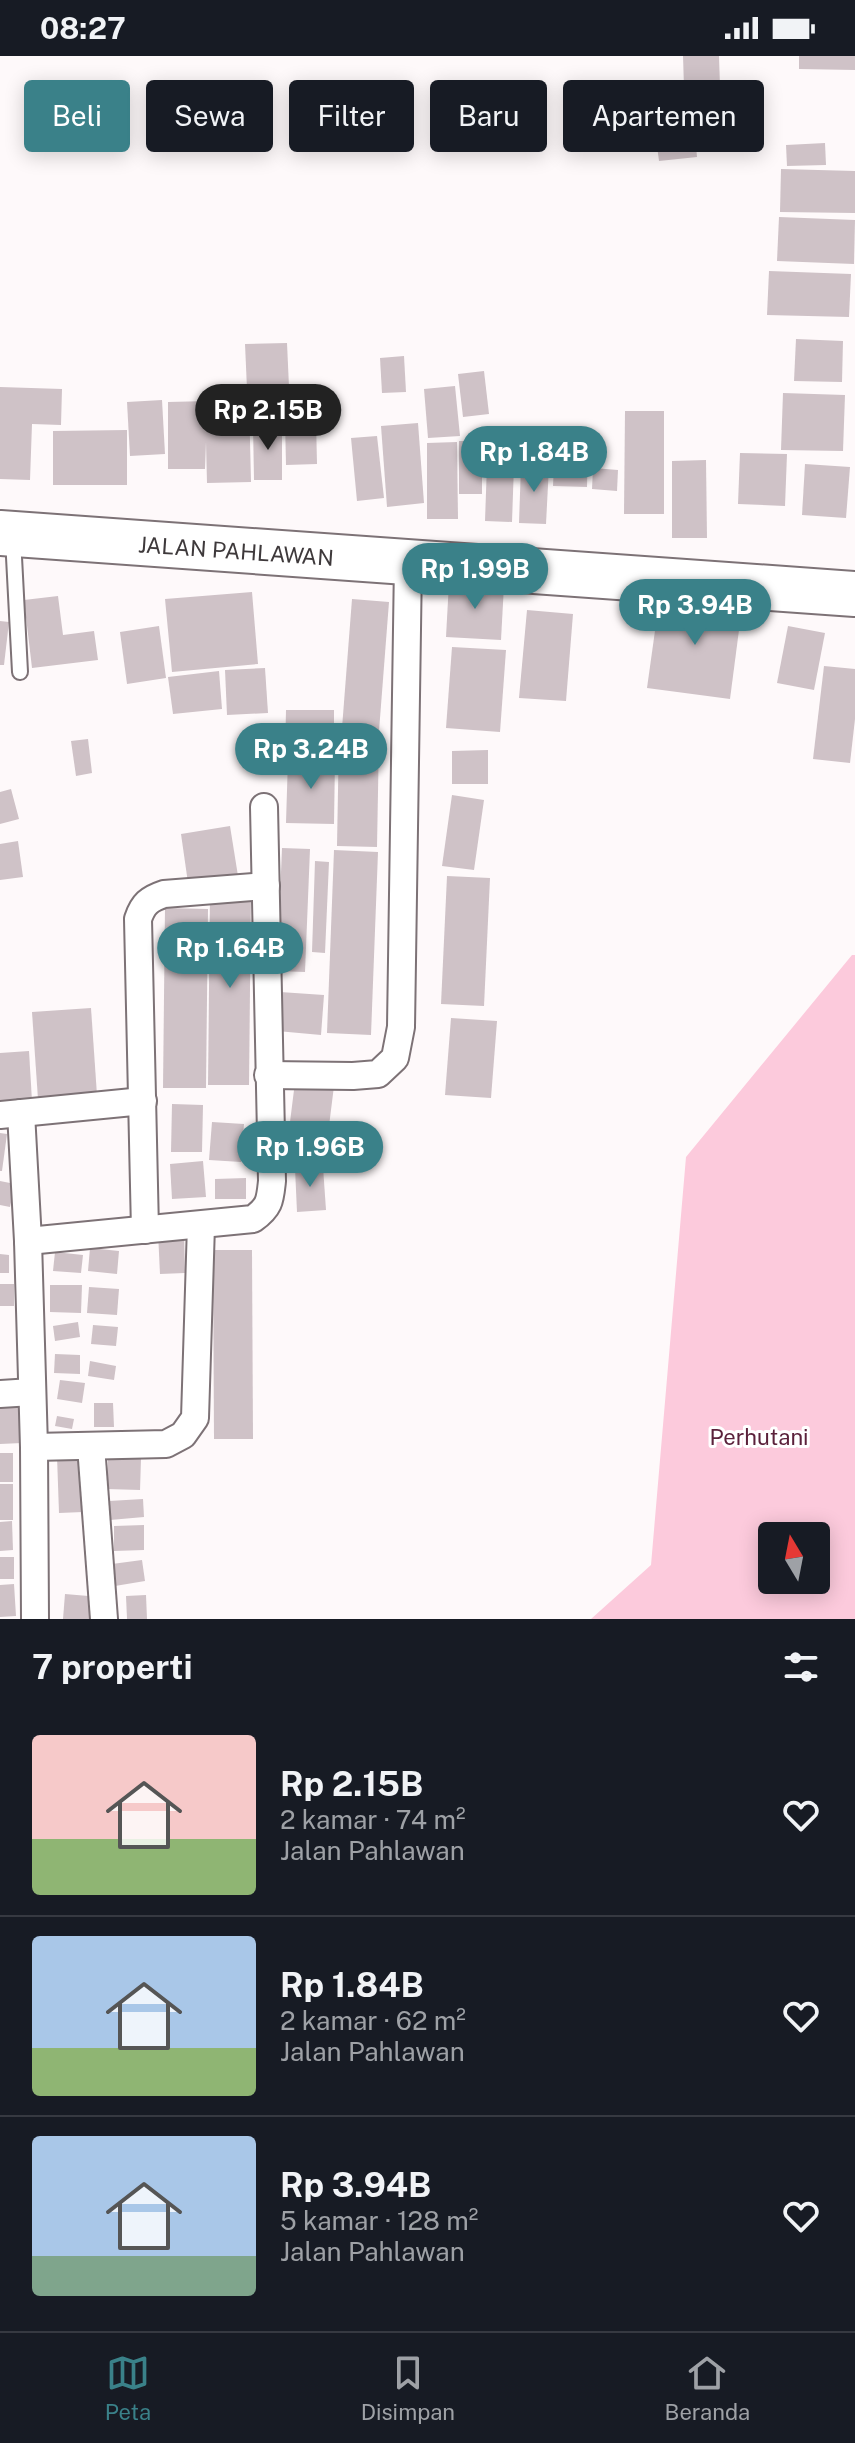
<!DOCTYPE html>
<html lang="id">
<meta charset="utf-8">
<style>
body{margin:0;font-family:"Public Sans",sans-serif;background:#242831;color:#f1f3f6;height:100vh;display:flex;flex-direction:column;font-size:30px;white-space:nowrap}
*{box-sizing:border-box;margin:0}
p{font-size:26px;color:#9ea1a6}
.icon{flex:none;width:44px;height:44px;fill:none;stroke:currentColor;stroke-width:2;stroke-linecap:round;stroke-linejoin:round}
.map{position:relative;height:1563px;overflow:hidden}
.drawer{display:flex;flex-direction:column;background:#171b24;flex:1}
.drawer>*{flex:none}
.guide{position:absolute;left:24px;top:24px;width:808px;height:72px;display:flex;gap:16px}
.needle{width:52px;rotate:350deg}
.buttons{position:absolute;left:758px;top:1466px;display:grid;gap:16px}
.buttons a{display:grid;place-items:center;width:72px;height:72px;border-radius:8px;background:#171b24;box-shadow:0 4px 20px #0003;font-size:40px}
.price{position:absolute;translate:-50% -68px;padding:0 18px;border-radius:28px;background:#3a8189;color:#fff;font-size:26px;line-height:52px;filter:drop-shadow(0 2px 4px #0008)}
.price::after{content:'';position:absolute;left:50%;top:48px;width:24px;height:18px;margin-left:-12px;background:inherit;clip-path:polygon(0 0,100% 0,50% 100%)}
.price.on{background:#222;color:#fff}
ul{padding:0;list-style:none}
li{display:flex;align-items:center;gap:24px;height:200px;padding:0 32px}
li+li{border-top:2px solid #363941}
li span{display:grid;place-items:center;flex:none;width:224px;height:160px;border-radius:8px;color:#555}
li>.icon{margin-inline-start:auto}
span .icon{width:96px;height:96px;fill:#fffc;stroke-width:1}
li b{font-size:34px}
h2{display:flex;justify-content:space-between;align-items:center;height:96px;padding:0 32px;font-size:34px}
.tag{padding:0 28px;border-radius:8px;background:#171b24;box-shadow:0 4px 20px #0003;font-size:28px;line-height:72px}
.tag.on{background:#3a8189;color:#fff}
.status{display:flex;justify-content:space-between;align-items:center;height:56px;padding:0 40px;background:#171b24;direction:ltr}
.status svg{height:22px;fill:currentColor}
.dock{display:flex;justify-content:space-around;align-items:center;height:112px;border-top:2px solid #363941;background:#171b24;font-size:22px;color:#9ea1a6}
.dock a{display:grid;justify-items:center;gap:4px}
.dock .on{color:#3a8189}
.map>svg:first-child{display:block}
.green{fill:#fccadc;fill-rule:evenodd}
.building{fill:#cfc2c7}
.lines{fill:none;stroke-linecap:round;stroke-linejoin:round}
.lane-casing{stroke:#7d7276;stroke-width:18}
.street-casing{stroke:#7d7276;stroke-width:30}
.highway-casing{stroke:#7d7276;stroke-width:48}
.lane{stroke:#fff;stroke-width:14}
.street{stroke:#fff;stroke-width:26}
.highway{stroke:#fff;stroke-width:44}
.labels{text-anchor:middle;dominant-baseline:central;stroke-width:6;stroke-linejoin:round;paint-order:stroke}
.street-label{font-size:22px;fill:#3e393b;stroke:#fff}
.park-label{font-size:22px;fill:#5b213b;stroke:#fff}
</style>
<div class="status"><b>08:27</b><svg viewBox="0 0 49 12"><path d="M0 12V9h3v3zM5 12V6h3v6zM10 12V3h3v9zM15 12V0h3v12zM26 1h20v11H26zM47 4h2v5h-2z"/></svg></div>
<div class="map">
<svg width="855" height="1563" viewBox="0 0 855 1563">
<rect width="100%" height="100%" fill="#fef9fa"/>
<path class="green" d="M 852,899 L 855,899 L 855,1563 L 591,1563 L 651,1509 L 686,1101 ZM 772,1480 L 816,1480 L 816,1524 L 772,1524 Z"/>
<g class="building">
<path d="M 683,0 L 719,0 L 720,30 L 684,31 Z"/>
<path d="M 799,0 L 855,0 L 855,14 L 799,13 Z"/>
<path d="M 695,78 L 697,101 L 659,105 L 656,82 Z"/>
<path d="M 825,87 L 826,109 L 787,110 L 786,89 Z"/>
<path d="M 781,113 L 855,115 L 855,157 L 780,156 Z"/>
<path d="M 779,161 L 855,164 L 854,208 L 777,205 Z"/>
<path d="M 769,215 L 851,218 L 849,261 L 767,259 Z"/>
<path d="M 796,283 L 843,285 L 842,326 L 794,325 Z"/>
<path d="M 287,287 L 289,331 L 247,333 L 245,288 Z"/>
<path d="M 404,300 L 406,336 L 382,337 L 380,302 Z"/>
<path d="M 484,315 L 489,358 L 463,361 L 458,318 Z"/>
<path d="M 455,330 L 460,380 L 428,382 L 424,333 Z"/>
<path d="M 0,331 L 62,333 L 61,369 L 32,368 L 30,424 L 0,423 Z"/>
<path d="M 783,337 L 845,339 L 843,395 L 781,394 Z"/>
<path d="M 162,344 L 165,398 L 130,400 L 127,346 Z"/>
<path d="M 249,344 L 251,426 L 207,427 L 206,386 L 205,413 L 168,413 L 168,346 Z"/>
<path d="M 625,355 L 664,355 L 664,458 L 624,458 Z"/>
<path d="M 285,364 L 316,364 L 317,408 L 286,409 Z"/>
<path d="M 418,367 L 424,447 L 387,451 L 381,370 Z"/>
<path d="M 253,369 L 282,369 L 282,424 L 254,424 Z"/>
<path d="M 127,374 L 127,429 L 53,429 L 53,375 Z"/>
<path d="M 377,380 L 384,442 L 357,445 L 351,382 Z"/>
<rect x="459" y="385" width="23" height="53"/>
<path d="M 555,385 L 588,386 L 587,431 L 553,430 Z"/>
<path d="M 457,386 L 458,463 L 427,463 L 427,387 Z"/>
<path d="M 740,397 L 787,398 L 785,450 L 738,448 Z"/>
<path d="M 706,404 L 707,482 L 672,482 L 672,405 Z"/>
<path d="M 487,408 L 514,409 L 512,466 L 485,465 Z"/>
<path d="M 805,408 L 850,411 L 846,462 L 802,459 Z"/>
<path d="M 521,409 L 549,410 L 546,468 L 519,467 Z"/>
<path d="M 593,412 L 618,414 L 617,435 L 592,433 Z"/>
<path d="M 449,526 L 504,529 L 501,584 L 446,581 Z"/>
<path d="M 252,536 L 258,608 L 172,616 L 165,543 Z"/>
<path d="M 660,539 L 742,551 L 730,643 L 647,632 Z"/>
<path d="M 58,540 L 63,579 L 94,575 L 98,604 L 32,612 L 24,544 Z"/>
<path d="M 352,543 L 389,546 L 379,675 L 342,672 Z"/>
<path d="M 527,554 L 573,558 L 566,645 L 519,642 Z"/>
<path d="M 0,565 L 9,566 L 4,609 L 0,609 Z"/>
<path d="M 159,570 L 166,622 L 127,628 L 120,576 Z"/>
<path d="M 788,570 L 825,577 L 814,634 L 777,627 Z"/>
<path d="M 452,591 L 506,594 L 500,676 L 446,672 Z"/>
<path d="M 824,610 L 855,613 L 855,663 L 850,707 L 813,703 Z"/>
<path d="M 265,612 L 268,657 L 227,659 L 225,614 Z"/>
<path d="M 219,615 L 222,653 L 173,658 L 168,621 Z"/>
<path d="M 286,654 L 334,654 L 334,698 L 285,697 Z"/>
<path d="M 339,680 L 379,681 L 377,791 L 337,790 Z"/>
<path d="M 88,683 L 92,717 L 76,720 L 71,685 Z"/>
<path d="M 488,694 L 488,728 L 452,728 L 452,695 Z"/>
<path d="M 288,702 L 335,703 L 334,768 L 286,767 Z"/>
<path d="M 11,733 L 19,763 L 0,768 L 0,736 Z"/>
<path d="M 452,739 L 484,744 L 474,814 L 442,810 Z"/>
<path d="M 230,770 L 238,820 L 188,827 L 181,778 Z"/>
<path d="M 18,785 L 23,821 L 0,824 L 0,788 Z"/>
<path d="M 282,792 L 310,793 L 305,916 L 277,915 Z"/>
<path d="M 334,794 L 378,796 L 371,979 L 327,977 Z"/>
<path d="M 315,805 L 329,806 L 325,897 L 312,896 Z"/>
<path d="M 447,820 L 490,822 L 484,950 L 441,948 Z"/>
<path d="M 210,838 L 251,838 L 249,1029 L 208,1029 Z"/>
<path d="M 165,852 L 208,853 L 206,1032 L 163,1032 Z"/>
<path d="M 280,936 L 324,939 L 321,979 L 277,975 Z"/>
<path d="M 91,952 L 97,1039 L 38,1043 L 32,956 Z"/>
<path d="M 451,962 L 497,965 L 491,1042 L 445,1039 Z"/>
<path d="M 29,995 L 32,1045 L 0,1047 L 0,997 Z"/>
<path d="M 295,1026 L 334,1030 L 329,1070 L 290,1066 Z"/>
<path d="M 172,1048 L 203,1049 L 202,1096 L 171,1096 Z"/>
<path d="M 212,1066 L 244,1068 L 241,1106 L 209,1104 Z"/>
<path d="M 295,1076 L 331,1078 L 330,1100 L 294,1098 Z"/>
<path d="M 0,1077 L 7,1078 L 2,1115 L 0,1115 Z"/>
<path d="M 203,1105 L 206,1141 L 172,1143 L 170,1108 Z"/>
<path d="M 323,1111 L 326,1154 L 297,1156 L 295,1112 Z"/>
<path d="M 246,1122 L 246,1143 L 215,1143 L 215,1123 Z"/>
<path d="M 0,1125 L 15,1128 L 10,1151 L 0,1149 Z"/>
<path d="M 184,1175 L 185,1217 L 160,1218 L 158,1176 Z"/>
<path d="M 90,1192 L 119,1195 L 117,1218 L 88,1215 Z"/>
<path d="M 213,1194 L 252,1194 L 253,1383 L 214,1383 Z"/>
<path d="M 55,1196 L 83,1199 L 81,1217 L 53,1215 Z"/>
<path d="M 0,1198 L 9,1199 L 9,1217 L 0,1217 Z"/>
<rect x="0" y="1228" width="14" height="22"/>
<path d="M 50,1229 L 82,1229 L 81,1257 L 50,1256 Z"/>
<path d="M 89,1231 L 119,1233 L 117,1259 L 87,1257 Z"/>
<path d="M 78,1266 L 80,1281 L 55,1285 L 53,1270 Z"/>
<path d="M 93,1269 L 118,1271 L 116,1290 L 91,1288 Z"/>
<path d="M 55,1298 L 80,1299 L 80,1318 L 54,1317 Z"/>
<path d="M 90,1305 L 116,1310 L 114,1324 L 88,1320 Z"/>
<path d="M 60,1324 L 85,1327 L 82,1347 L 57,1343 Z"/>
<path d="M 94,1347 L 113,1347 L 114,1371 L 94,1371 Z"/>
<path d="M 0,1350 L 22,1350 L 22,1387 L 0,1388 Z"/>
<path d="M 57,1360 L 74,1363 L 72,1373 L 55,1370 Z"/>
<rect x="0" y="1397" width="13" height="29"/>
<path d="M 80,1398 L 83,1456 L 59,1457 L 57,1400 Z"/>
<path d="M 108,1402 L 141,1403 L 140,1434 L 107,1433 Z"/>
<rect x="0" y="1428" width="13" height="36"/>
<path d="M 143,1443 L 144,1461 L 110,1464 L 109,1445 Z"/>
<path d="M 12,1465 L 13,1494 L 0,1495 L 0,1466 Z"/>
<path d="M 144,1469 L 144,1494 L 114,1495 L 114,1470 Z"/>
<rect x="0" y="1501" width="14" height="22"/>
<path d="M 142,1504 L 145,1525 L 115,1530 L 112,1508 Z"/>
<path d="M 14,1528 L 16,1560 L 0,1561 L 0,1529 Z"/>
<path d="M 65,1538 L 100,1541 L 98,1563 L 63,1563 Z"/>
<path d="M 146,1539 L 147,1563 L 127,1563 L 126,1540 Z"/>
</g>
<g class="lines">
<g class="lane-casing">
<path id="lane" d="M 13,482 L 20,616"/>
</g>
<g class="street-casing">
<g id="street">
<path d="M 268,1019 L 353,1020 L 378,1018 L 395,1002 L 401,971 L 408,507"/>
<path d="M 21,1057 L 28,1185 L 34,1391 L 35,1563"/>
<path d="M 0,1059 L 143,1045"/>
<path d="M 145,1174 L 138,863 C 143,848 149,843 164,838 L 266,830"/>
<path d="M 28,1185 L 253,1163 C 270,1151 270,1144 272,1125 L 264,751"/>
<path d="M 0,1338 L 32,1336"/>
<path d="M 91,1390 L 104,1563"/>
<path d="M 34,1391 L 166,1388 L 183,1379 L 195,1362 L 201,1169"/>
</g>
</g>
<g class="highway-casing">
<path id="highway" d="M 0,477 L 855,538"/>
</g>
<use href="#lane" class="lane"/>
<use href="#street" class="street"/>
<use href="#highway" class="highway"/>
</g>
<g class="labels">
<g class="street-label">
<text transform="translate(236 495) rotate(4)">JALAN PAHLAWAN</text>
</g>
<g class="park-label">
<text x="759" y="1381">Perhutani</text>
</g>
</g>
</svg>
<div class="buttons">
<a><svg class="needle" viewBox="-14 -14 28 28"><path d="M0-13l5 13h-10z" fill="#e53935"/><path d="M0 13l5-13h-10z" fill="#9ea1a6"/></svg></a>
</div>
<b class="price on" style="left:268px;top:396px">Rp 2.15B</b>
<b class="price" style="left:534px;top:438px">Rp 1.84B</b>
<b class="price" style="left:475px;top:555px">Rp 1.99B</b>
<b class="price" style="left:695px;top:591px">Rp 3.94B</b>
<b class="price" style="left:311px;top:735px">Rp 3.24B</b>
<b class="price" style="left:230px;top:934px">Rp 1.64B</b>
<b class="price" style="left:310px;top:1133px">Rp 1.96B</b>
<div class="guide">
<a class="tag on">Beli</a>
<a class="tag">Sewa</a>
<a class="tag">Filter</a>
<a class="tag">Baru</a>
<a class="tag">Apartemen</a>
</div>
</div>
<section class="drawer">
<h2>7 properti<svg class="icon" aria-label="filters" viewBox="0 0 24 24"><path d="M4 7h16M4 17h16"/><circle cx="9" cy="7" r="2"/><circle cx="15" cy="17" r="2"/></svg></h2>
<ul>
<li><span style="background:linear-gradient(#f6c9c9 65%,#8fb573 0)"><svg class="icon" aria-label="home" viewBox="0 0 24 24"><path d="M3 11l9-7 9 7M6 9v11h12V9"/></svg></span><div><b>Rp 2.15B</b><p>2 kamar · 74 m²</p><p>Jalan Pahlawan</p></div><svg class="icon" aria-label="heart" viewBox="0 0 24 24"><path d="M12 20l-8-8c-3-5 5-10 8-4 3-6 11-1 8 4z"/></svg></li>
<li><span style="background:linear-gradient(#a9c7e8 70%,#8fb573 0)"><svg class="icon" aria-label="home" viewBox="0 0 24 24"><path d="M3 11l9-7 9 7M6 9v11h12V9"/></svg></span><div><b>Rp 1.84B</b><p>2 kamar · 62 m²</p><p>Jalan Pahlawan</p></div><svg class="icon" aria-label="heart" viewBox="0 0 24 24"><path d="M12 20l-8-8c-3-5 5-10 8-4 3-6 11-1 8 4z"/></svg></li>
<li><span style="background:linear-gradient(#a9c7e8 75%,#7fa58c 0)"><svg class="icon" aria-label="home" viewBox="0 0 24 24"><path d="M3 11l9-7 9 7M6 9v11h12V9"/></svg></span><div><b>Rp 3.94B</b><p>5 kamar · 128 m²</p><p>Jalan Pahlawan</p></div><svg class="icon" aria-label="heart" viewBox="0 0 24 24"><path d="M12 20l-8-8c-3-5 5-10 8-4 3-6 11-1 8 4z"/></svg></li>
</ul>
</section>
<nav class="dock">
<a class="on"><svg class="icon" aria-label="map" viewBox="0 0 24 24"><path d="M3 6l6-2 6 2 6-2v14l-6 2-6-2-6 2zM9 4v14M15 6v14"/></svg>Peta</a>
<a><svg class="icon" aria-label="saved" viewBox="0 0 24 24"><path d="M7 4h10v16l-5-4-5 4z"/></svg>Disimpan</a>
<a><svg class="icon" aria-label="home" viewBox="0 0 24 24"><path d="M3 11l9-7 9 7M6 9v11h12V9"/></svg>Beranda</a>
</nav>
